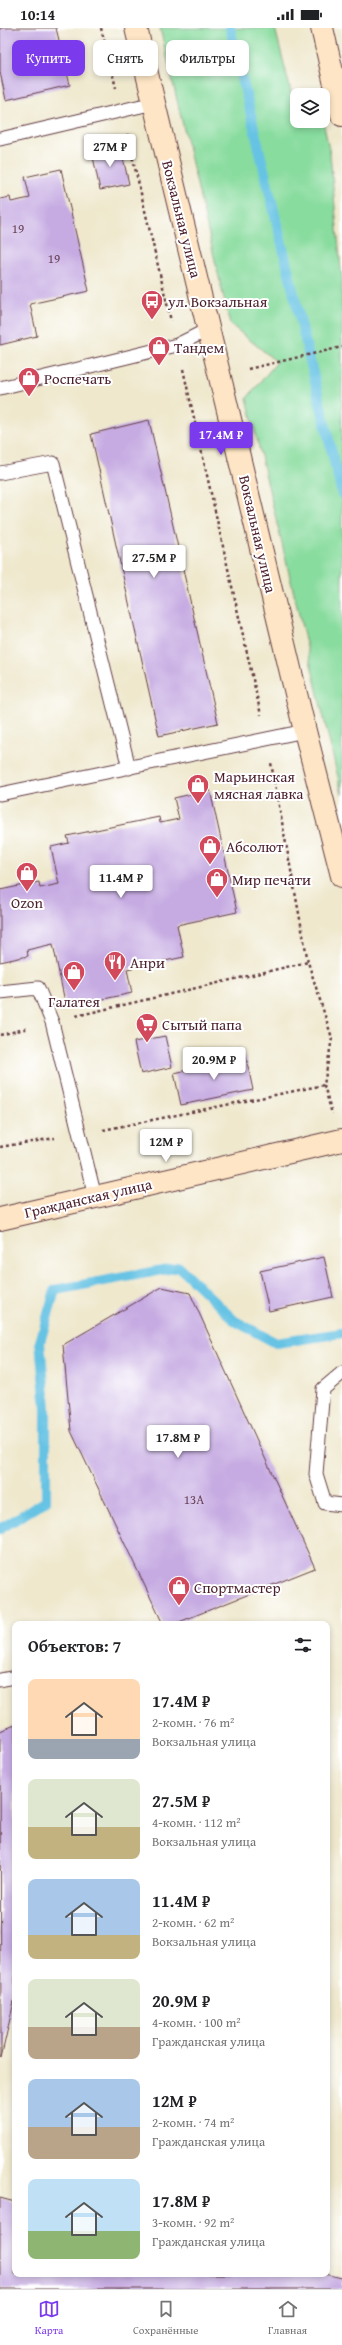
<!DOCTYPE html>
<html lang="ru">
<meta charset="utf-8">
<style>
body{margin:0;font-family:"Gentium Book Plus",serif;background:#f2f2f2;color:#202124;height:100vh;display:flex;flex-direction:column;font-size:15px;white-space:nowrap}
*{box-sizing:border-box;margin:0}
p{font-size:13px;color:#757577}
.icon{flex:none;width:22px;height:22px;fill:none;stroke:currentColor;stroke-width:2;stroke-linecap:round;stroke-linejoin:round}
.map{position:relative;flex:1;overflow:hidden}
.sheet{position:absolute;left:12px;top:1593px;width:318px;height:656px;display:flex;flex-direction:column;background:#fff;border-radius:8px;box-shadow:0 2px 6px #0003}
.sheet>*{flex:none}
.banner{position:absolute;left:12px;top:12px;width:318px;height:36px;display:flex;gap:8px}
.fabs{position:absolute;left:290px;top:60px;display:grid;gap:8px}
.fabs a{display:grid;place-items:center;width:40px;height:40px;border-radius:8px;background:#fff;box-shadow:0 2px 6px #0003;font-size:20px}
.price{position:absolute;translate:-50% -34px;padding:0 9px;border-radius:4px;background:#fff;color:#222;font-size:13px;line-height:26px;filter:drop-shadow(0 1px 2px #0008)}
.price::after{content:'';position:absolute;left:50%;top:24px;width:12px;height:9px;margin-left:-6px;background:inherit;clip-path:polygon(0 0,100% 0,50% 100%)}
.price.selected{background:#7c3aed;color:#fff}
ul{padding:0;list-style:none}
li{display:flex;align-items:center;gap:12px;height:100px;padding:0 16px}
li span{display:grid;place-items:center;flex:none;width:112px;height:80px;border-radius:8px;color:#555}
li>.icon{margin-inline-start:auto}
span .icon{width:48px;height:48px;fill:#fffc;stroke-width:1}
li b{font-size:17px}
h2{display:flex;justify-content:space-between;align-items:center;height:48px;padding:0 16px;font-size:17px}
.tag{padding:0 14px;border-radius:8px;background:#fff;box-shadow:0 2px 6px #0003;font-size:14px;line-height:36px}
.tag.selected{background:#7c3aed;color:#fff}
.status{display:flex;justify-content:space-between;align-items:center;height:28px;padding:0 20px;background:#fff;direction:ltr}
.status svg{height:11px;fill:currentColor}
.tab-bar{display:flex;justify-content:space-around;align-items:center;height:56px;border-top:1px solid #e0e0e0;background:#fff;font-size:11px;color:#757577}
.tab-bar a{display:grid;justify-items:center;gap:2px}
.tab-bar .selected{color:#7c3aed}
.map>svg:first-child{display:block}
.green{fill:#88dc9e;stroke:#697e64}
.lines{fill:none;stroke-linecap:round;stroke-linejoin:round}
.stream{stroke:#66c3e4;stroke-width:10}
.building{fill:#c6abe2}
.lane-casing{stroke:#633d43;stroke-width:15}
.secondary-casing{stroke:#633d43;stroke-width:24}
.path{stroke:#633d43;stroke-width:2.5;stroke-dasharray:3 3;stroke-linecap:butt}
.lane{stroke:#fff;stroke-width:13}
.secondary{stroke:#fde5c5;stroke-width:22}
.labels{text-anchor:middle;dominant-baseline:central;stroke-width:4;stroke-linejoin:round;paint-order:stroke}
.number-label{font-size:13px;fill:#694259}
.street-label{font-size:15px;fill:#4a1f2b;stroke:#fff}
.poi-label{font-size:15px;fill:#4a1f2b;stroke:#fff;text-anchor:start}
</style>
<div class="status"><b>10:14</b><svg viewBox="0 0 49 12"><path d="M0 12V9h3v3zM5 12V6h3v6zM10 12V3h3v9zM15 12V0h3v12zM26 1h20v11H26zM47 4h2v5h-2z"/></svg></div>
<div class="map">
<svg width="342" height="2261" viewBox="0 0 342 2261">
<rect width="100%" height="100%" fill="#fff"/>
<filter id="ink" filterUnits="userSpaceOnUse"><feTurbulence type="fractalNoise" baseFrequency=".025" numOctaves="2"/><feDisplacementMap in="SourceGraphic" scale="8" xChannelSelector="R" yChannelSelector="G"/><feConvolveMatrix kernelMatrix="1 2 1 2 8 2 1 2 1" color-interpolation-filters="sRGB"/></filter>
<filter id="wash" filterUnits="userSpaceOnUse"><feTurbulence type="fractalNoise" baseFrequency=".012" numOctaves="4" result="noise"/><feDisplacementMap in="SourceGraphic" scale="16" xChannelSelector="R" yChannelSelector="G"/><feGaussianBlur stdDeviation="0.9" result="paint"/><feColorMatrix in="noise" values="0 0 0 0 0 0 0 0 0 0 0 0 0 0 0 0 0 1.4 0 .05"/><feComposite in="paint" operator="in"/></filter>
<g filter="url(#wash)">
<rect width="100%" height="100%" fill="#efe8cd"/>
<path class="green" d="M 160,0 L 275,0 L 292,68 L 297,69 L 297,93 L 323,93 L 330,126 L 342,252 L 342,766 L 247,370 L 277,334 L 230,296 Z"/>
<g class="lines">
<g class="stream">
<path d="M 230,0 L 342,466"/>
<path d="M 0,1501 L 46,1473 L 46,1380 L 40,1314 L 55,1262 L 179,1239 L 235,1293 L 276,1315 L 342,1305"/>
</g>
</g>
<g id="blocks">
<g class="building">
<path d="M 0,0 L 56,0 L 70,57 L 6,72 L 0,44 Z"/>
<path d="M 120,117 L 129,156 L 100,162 L 92,124 Z"/>
<path d="M 61,141 L 89,263 L 30,276 L 37,308 L 0,317 L 0,171 L 10,169 L 11,174 L 30,170 L 25,149 Z"/>
<path d="M 149,392 L 218,695 L 159,708 L 91,406 Z"/>
<path d="M 210,762 L 237,884 L 177,897 L 184,929 L 127,941 L 132,965 L 66,979 L 53,916 L 27,922 L 28,928 L 0,934 L 0,862 L 39,854 L 40,860 L 59,856 L 51,819 L 69,815 L 67,808 L 159,789 L 160,795 L 179,791 L 174,770 Z"/>
<path d="M 165,1008 L 172,1039 L 141,1046 L 134,1014 Z"/>
<path d="M 246,1029 L 253,1062 L 181,1077 L 174,1045 Z"/>
<path d="M 324,1229 L 333,1269 L 269,1283 L 260,1243 Z"/>
<path d="M 162,1259 L 190,1265 L 315,1540 L 174,1596 L 163,1596 L 71,1403 L 63,1317 Z"/>
<path d="M 15,1697 L 15,1969 L 1,2030 L 0,1703 Z"/>
<path d="M 0,2170 L 15,2174 L 15,2246 L 324,2246 L 342,2250 L 342,2261 L 0,2261 Z"/>
</g>
</g>
</g>
<g filter="url(#ink)">
<use href="#blocks" fill-opacity="0" stroke="#633d43" stroke-width="1"/>
<g class="lines">
<g class="lane-casing">
<g id="lane">
<path d="M 0,111 L 154,75"/>
<path d="M 0,360 L 177,317 L 209,301"/>
<path d="M 0,445 L 53,435 L 129,740"/>
<path d="M 0,766 L 305,703"/>
<path d="M 0,964 L 38,960 L 52,994 L 95,1169"/>
<path d="M 342,1345 L 323,1361 L 316,1446 L 325,1475 L 342,1477"/>
<path d="M 0,1652 L 15,1649"/>
</g>
</g>
<g class="secondary-casing">
<g id="secondary">
<path d="M 136,0 L 305,703 L 342,848"/>
<path d="M 322,0 L 342,87"/>
<path d="M 0,1191 L 342,1112"/>
</g>
</g>
<g class="path">
<path d="M 101,0 L 116,60"/>
<path d="M 127,106 L 171,293"/>
<path d="M 183,341 L 261,687"/>
<path d="M 248,341 L 342,319"/>
<path d="M 76,988 L 308,934"/>
<path d="M 0,1007 L 29,1000"/>
<path d="M 324,1057 L 332,1086"/>
<path d="M 103,1102 L 324,1057 L 332,1010 L 308,934 L 271,735"/>
<path d="M 0,1119 L 55,1110"/>
</g>
<use href="#lane" class="lane"/>
<use href="#secondary" class="secondary"/>
</g>
</g>
<defs>
<g id="bus-pin" transform="scale(1.15)"><path d="M0 17L-7.5 6A9.5 9.5 0 1 1 7.5 6Z" fill="#d1495b" stroke="#fff"/><path d="M-5-6H5V4H4V6H2V4H-2V6H-4V4H-5ZM-3.5-4V0h7V-4ZM-3.5 1.2v1.5H-2V1.2ZM2 1.2v1.5H3.5V1.2Z" fill="#fff"/></g>
<g id="shop-pin" transform="scale(1.15)"><path d="M0 17L-7.5 6A9.5 9.5 0 1 1 7.5 6Z" fill="#d1495b" stroke="#fff"/><path d="M-5-2.5h2.3a2.7 3.5 0 0 1 5.4 0H5L5.5 6h-11ZM-1.5-2.5h3a1.5 2.3 0 0 0-3 0Z" fill="#fff"/></g>
<g id="restaurant-pin" transform="scale(1.15)"><path d="M0 17L-7.5 6A9.5 9.5 0 1 1 7.5 6Z" fill="#d1495b" stroke="#fff"/><path d="M-5-6h1v4h1v-4h1v4h1v-4h1v5L-1.5 .5V6h-2V.5L-5-1ZM5-6V6H3V1.5H1.5Q1.5-4 5-6Z" fill="#fff"/></g>
<g id="supermarket-pin" transform="scale(1.15)"><path d="M0 17L-7.5 6A9.5 9.5 0 1 1 7.5 6Z" fill="#d1495b" stroke="#fff"/><path d="M-6-5.5h2.5l.6 2H6L4.5 2H-2.5L-4.4-4H-6ZM-1.5 3.2a1.3 1.3 0 1 0 .1 0ZM3 3.2a1.3 1.3 0 1 0 .1 0Z" fill="#fff"/></g>
</defs>
<g fill-rule="evenodd">
<use href="#bus-pin" x="152" y="273"/>
<use href="#shop-pin" x="159" y="319"/>
<use href="#shop-pin" x="29" y="350"/>
<use href="#shop-pin" x="198" y="757"/>
<use href="#shop-pin" x="210" y="818"/>
<use href="#shop-pin" x="27" y="845"/>
<use href="#shop-pin" x="217" y="851"/>
<use href="#restaurant-pin" x="115" y="934"/>
<use href="#shop-pin" x="74" y="944"/>
<use href="#supermarket-pin" x="147" y="996"/>
<use href="#shop-pin" x="179" y="1559"/>
</g>
<g class="labels">
<g class="number-label">
<text x="18" y="200">19</text>
<text x="54" y="230">19</text>
<text x="194" y="1471">13А</text>
</g>
<g class="street-label">
<text transform="translate(182 191) rotate(76)">Вокзальная улица</text>
<text transform="translate(258 506) rotate(77)">Вокзальная улица</text>
<text transform="translate(88 1170) rotate(-13)">Гражданская улица</text>
</g>
<g class="poi-label">
<text x="168" y="273">ул. Вокзальная</text>
<text x="174" y="319">Тандем</text>
<text x="44" y="350">Роспечать</text>
<text x="214" y="748">Марьинская<tspan x="214" dy="17">мясная лавка</tspan></text>
<text x="226" y="818">Абсолют</text>
<text x="232" y="851">Мир печати</text>
<text x="27" y="874" text-anchor="middle">Ozon</text>
<text x="130" y="934">Анри</text>
<text x="74" y="973" text-anchor="middle">Галатея</text>
<text x="162" y="996">Сытый папа</text>
<text x="194" y="1559">Спортмастер</text>
</g>
</g>
</svg>
<div class="fabs">
<a><svg class="icon" aria-label="layers" viewBox="0 0 24 24"><path d="M12 4l9 5-9 5-9-5zM3 14l9 5 9-5"/></svg></a>
</div>
<b class="price" style="left:110px;top:140px">27M ₽</b>
<b class="price selected" style="left:221px;top:428px">17.4M ₽</b>
<b class="price" style="left:154px;top:551px">27.5M ₽</b>
<b class="price" style="left:121px;top:871px">11.4M ₽</b>
<b class="price" style="left:214px;top:1053px">20.9M ₽</b>
<b class="price" style="left:166px;top:1135px">12M ₽</b>
<b class="price" style="left:178px;top:1431px">17.8M ₽</b>
<div class="banner">
<a class="tag selected">Купить</a>
<a class="tag">Снять</a>
<a class="tag">Фильтры</a>
</div>
<section class="sheet">
<h2>Объектов: 7<svg class="icon" aria-label="filters" viewBox="0 0 24 24"><path d="M4 7h16M4 17h16"/><circle cx="9" cy="7" r="2"/><circle cx="15" cy="17" r="2"/></svg></h2>
<ul>
<li><span style="background:linear-gradient(#ffd9b3 75%,#9aa5b1 0)"><svg class="icon" aria-label="home" viewBox="0 0 24 24"><path d="M3 11l9-7 9 7M6 9v11h12V9"/></svg></span><div><b>17.4M ₽</b><p>2-комн. · 76 m²</p><p>Вокзальная улица</p></div></li>
<li><span style="background:linear-gradient(#dfe7d0 60%,#c2b280 0)"><svg class="icon" aria-label="home" viewBox="0 0 24 24"><path d="M3 11l9-7 9 7M6 9v11h12V9"/></svg></span><div><b>27.5M ₽</b><p>4-комн. · 112 m²</p><p>Вокзальная улица</p></div></li>
<li><span style="background:linear-gradient(#a9c7e8 70%,#c2b280 0)"><svg class="icon" aria-label="home" viewBox="0 0 24 24"><path d="M3 11l9-7 9 7M6 9v11h12V9"/></svg></span><div><b>11.4M ₽</b><p>2-комн. · 62 m²</p><p>Вокзальная улица</p></div></li>
<li><span style="background:linear-gradient(#dfe7d0 60%,#b9a48a 0)"><svg class="icon" aria-label="home" viewBox="0 0 24 24"><path d="M3 11l9-7 9 7M6 9v11h12V9"/></svg></span><div><b>20.9M ₽</b><p>4-комн. · 100 m²</p><p>Гражданская улица</p></div></li>
<li><span style="background:linear-gradient(#a9c7e8 60%,#b9a48a 0)"><svg class="icon" aria-label="home" viewBox="0 0 24 24"><path d="M3 11l9-7 9 7M6 9v11h12V9"/></svg></span><div><b>12M ₽</b><p>2-комн. · 74 m²</p><p>Гражданская улица</p></div></li>
<li><span style="background:linear-gradient(#bfe0f5 65%,#8fb573 0)"><svg class="icon" aria-label="home" viewBox="0 0 24 24"><path d="M3 11l9-7 9 7M6 9v11h12V9"/></svg></span><div><b>17.8M ₽</b><p>3-комн. · 92 m²</p><p>Гражданская улица</p></div></li>
</ul>
</section>
</div>
<nav class="tab-bar">
<a class="selected"><svg class="icon" aria-label="map" viewBox="0 0 24 24"><path d="M3 6l6-2 6 2 6-2v14l-6 2-6-2-6 2zM9 4v14M15 6v14"/></svg>Карта</a>
<a><svg class="icon" aria-label="saved" viewBox="0 0 24 24"><path d="M7 4h10v16l-5-4-5 4z"/></svg>Сохранённые</a>
<a><svg class="icon" aria-label="home" viewBox="0 0 24 24"><path d="M3 11l9-7 9 7M6 9v11h12V9"/></svg>Главная</a>
</nav>
